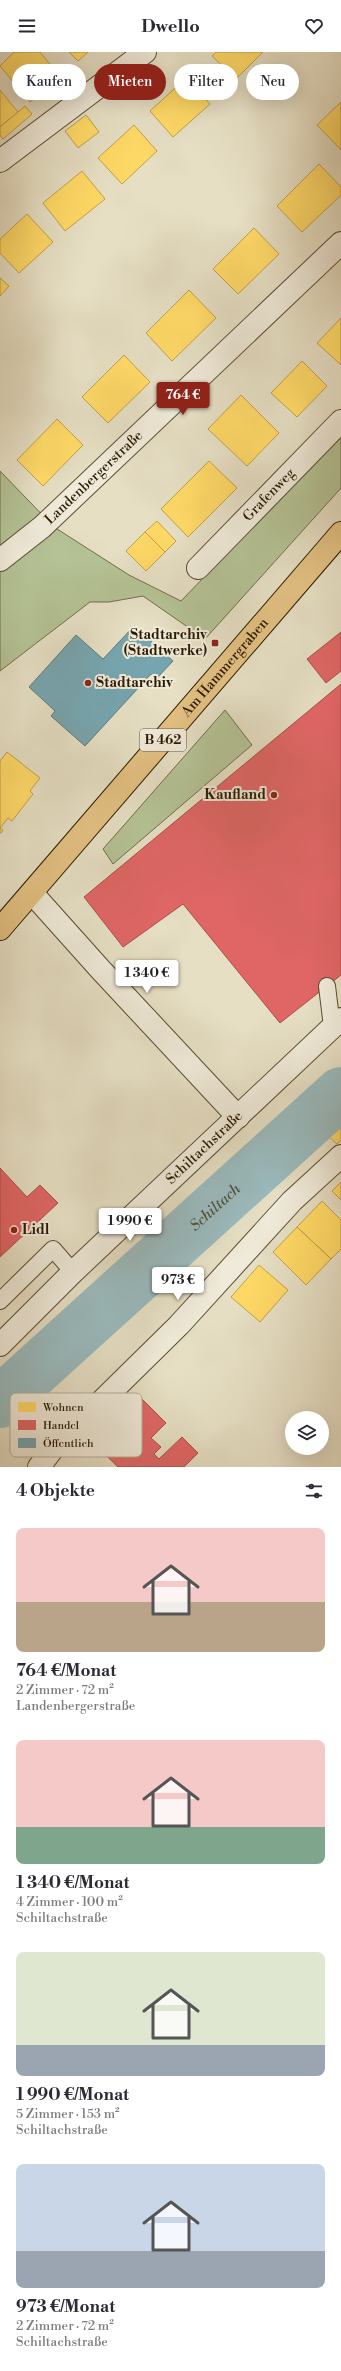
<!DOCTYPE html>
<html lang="de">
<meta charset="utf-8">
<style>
body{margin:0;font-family:"Libre Bodoni",serif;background:#f7f7f7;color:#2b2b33;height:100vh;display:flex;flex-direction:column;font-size:15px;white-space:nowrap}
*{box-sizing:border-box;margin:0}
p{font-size:13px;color:#7c7c81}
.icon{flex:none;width:22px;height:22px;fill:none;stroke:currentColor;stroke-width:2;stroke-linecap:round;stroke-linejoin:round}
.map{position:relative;height:1415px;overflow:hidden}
.details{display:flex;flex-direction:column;background:#fff;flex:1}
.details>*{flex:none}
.top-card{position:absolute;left:12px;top:12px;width:317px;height:36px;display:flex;gap:8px}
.buttons{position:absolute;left:285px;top:1359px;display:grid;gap:8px}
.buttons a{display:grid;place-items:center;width:44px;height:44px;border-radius:50%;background:#fff;box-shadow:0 4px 16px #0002;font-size:20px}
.price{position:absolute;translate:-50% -34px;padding:0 9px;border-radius:4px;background:#fff;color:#222;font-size:13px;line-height:26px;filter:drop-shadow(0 1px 2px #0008)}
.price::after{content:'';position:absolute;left:50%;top:24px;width:12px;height:9px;margin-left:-6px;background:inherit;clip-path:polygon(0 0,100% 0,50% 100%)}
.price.selected{background:#8f2418;color:#fff}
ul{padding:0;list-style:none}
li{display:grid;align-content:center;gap:8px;height:212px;padding:0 16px}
li span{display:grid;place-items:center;height:124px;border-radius:8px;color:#555}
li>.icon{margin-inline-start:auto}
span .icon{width:72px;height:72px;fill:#fffc;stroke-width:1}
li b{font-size:17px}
h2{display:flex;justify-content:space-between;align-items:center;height:48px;padding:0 16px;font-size:17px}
.chip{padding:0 14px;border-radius:18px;background:#fff;box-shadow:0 4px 16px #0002;font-size:14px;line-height:36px}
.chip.selected{background:#8f2418;color:#fff}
header{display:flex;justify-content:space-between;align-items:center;height:52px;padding:0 16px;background:#fff;font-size:18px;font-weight:700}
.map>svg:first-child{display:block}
.green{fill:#b4c295;stroke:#706e4c}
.homes{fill:#ffd966;stroke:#bfa048}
.shops{fill:#e06666;stroke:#aa4f48}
.public{fill:#76a5af;stroke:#607b7b}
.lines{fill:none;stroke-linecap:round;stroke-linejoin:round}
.river{stroke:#9ababd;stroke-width:52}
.service-casing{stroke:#5a4b32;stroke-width:18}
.minor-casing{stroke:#5a4b32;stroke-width:24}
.primary-casing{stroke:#2b1a02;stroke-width:24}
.service{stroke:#efead9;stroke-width:16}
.minor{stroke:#efead9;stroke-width:22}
.primary{stroke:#e3c082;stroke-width:22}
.poi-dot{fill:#8f2418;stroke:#efead9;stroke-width:1.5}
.labels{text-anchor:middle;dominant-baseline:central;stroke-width:4;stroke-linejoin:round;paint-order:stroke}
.shield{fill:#efead9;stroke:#665842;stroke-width:1}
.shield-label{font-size:13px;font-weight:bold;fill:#2b1a02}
.street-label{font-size:14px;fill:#2b1a02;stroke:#efead9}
.poi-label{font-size:14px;font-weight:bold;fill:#2b1a02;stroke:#efead9;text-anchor:end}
.water-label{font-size:15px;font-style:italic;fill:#525243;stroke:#efead9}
.key{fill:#efead9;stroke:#b4ac98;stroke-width:1}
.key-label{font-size:11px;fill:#2b1a02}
</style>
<header><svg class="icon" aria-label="menu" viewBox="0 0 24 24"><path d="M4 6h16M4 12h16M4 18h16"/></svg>Dwello<svg class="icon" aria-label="heart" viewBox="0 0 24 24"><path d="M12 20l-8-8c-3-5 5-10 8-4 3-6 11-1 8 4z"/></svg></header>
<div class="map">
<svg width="341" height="1415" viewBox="0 0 341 1415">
<rect width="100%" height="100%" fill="#e6dfc4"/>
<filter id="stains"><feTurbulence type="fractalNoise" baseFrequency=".005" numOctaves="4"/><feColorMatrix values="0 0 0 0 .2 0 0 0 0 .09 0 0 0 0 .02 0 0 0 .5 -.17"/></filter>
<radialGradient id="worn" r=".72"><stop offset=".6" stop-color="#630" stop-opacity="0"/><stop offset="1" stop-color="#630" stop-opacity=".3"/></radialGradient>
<g class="green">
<path d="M 341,383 L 341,436 L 205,587 L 143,544 L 109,550 L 90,550 L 0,619 L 0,419 L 54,475 L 129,523 L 181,549 Z"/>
<path d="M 225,658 L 252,693 L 113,812 L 103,797 Z"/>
</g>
<g class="homes">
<path d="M 14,0 L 40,0 L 60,25 L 30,50 L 0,14 Z"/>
<path d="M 69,0 L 88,0 L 78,9 Z"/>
<path d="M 216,0 L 263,0 L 236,27 L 212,4 Z"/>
<path d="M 186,26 L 210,52 L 173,85 L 150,59 Z"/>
<path d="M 0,38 L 18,60 L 0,75 Z"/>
<path d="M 341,50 L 341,98 L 317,73 Z"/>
<path d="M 25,54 L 32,62 L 3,87 L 0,83 L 0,75 Z"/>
<path d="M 86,63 L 99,80 L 78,96 L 65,79 Z"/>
<path d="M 134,73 L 157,99 L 122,132 L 98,106 Z"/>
<path d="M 319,112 L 341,135 L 341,143 L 302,180 L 277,154 Z"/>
<path d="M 82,119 L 105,147 L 65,179 L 43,151 Z"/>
<path d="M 27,162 L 53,190 L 19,221 L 0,201 L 0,187 Z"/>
<path d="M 254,176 L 279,202 L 238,242 L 213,217 Z"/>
<path d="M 0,226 L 9,234 L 0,244 Z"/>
<path d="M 189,238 L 216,266 L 172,309 L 146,281 Z"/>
<path d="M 341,266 L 341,313 L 317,291 Z"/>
<path d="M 124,303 L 150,330 L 108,371 L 82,345 Z"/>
<path d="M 302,309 L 327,334 L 297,365 L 271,341 Z"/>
<path d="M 241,343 L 279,381 L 247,414 L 208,377 Z"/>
<path d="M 57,367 L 83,393 L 43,434 L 17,408 Z"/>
<path d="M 209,409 L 237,436 L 188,485 L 161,457 Z"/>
<path d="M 157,469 L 176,489 L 165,500 L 145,480 Z"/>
<path d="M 145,480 L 165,500 L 146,519 L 126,499 Z"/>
<path d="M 7,700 L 40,726 L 30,739 L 33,742 L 12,769 L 8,766 L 0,776 L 3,778 L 1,781 L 0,781 L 0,709 Z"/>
<path d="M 339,1057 L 341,1059 L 341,1088 L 337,1092 L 320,1077 Z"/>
<path d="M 341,1130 L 341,1148 L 332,1139 Z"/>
<path d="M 322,1149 L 341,1168 L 341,1197 L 331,1207 L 297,1175 Z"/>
<path d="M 297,1175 L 331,1207 L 306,1233 L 273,1200 Z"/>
<path d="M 259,1213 L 288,1238 L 260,1270 L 231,1245 Z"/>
</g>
<g class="shops">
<path d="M 341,580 L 341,619 L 326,631 L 307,607 Z"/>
<path d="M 341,632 L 341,923 L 280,971 L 183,852 L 123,895 L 84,845 Z"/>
<path d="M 0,1116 L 27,1145 L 40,1133 L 58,1151 L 0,1205 Z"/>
<path d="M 136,1341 L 166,1371 L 151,1386 L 161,1395 L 154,1402 L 159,1407 L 182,1385 L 198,1401 L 184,1415 L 118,1415 L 90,1388 Z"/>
</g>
<path class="public" d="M 134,574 L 173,609 L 156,627 L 151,622 L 85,694 L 51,664 L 55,659 L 29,635 L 76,583 L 103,607 Z"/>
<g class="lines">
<path class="river" id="s1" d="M 0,1350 L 341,1041"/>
<g class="service-casing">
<g id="service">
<path d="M 327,934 L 332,975"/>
<path d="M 0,1249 L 53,1197 L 73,1220"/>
</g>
</g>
<g class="minor-casing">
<g id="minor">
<path d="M 0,109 L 145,0"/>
<path id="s2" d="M 0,508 L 42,475 L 341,191"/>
<path id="s3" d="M 198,516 L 341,369"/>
<path d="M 32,841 L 100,917 L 238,1065"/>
<path id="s4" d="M 0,1293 L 73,1220 L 341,967"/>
<path d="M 39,1415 L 51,1399 L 179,1273 L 292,1149 L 341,1104"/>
</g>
</g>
<g class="primary-casing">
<g id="primary">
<path id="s5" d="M 0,877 L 341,481"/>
</g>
</g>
<use href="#service" class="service"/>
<use href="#minor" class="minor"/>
<use href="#primary" class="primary"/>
</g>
<g class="poi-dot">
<rect x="211" y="587" width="8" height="8" rx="2"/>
<circle cx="88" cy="631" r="4"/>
<circle cx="274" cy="743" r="4"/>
<circle cx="14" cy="1178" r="4"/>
</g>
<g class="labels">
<rect class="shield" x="140" y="677" width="46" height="22" rx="3"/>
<g class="shield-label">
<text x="163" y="688">B 462</text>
</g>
<g class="street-label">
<text stroke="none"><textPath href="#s2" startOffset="125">Landenbergerstraße</textPath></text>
<text stroke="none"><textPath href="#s3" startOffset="102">Grafenweg</textPath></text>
<text stroke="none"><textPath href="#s5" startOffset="345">Am Hammergraben</textPath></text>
<text stroke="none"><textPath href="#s4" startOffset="284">Schiltachstraße</textPath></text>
</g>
<g class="poi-label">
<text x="207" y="583">Stadtarchiv<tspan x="207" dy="16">(Stadtwerke)</tspan></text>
<text x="96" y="631" text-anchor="start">Stadtarchiv</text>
<text x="266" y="743">Kaufland</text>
<text x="22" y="1178" text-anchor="start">Lidl</text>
</g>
<g class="water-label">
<text stroke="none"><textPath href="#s1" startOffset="290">Schiltach</textPath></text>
</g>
</g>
<rect x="10" y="1341" width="132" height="64" rx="6" class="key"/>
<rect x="18" y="1350" width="18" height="10" fill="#ffd966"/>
<rect x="18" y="1368" width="18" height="10" fill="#e06666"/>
<rect x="18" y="1386" width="18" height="10" fill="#76a5af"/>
<g class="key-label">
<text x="43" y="1359">Wohnen</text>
<text x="43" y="1377">Handel</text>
<text x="43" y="1395">Öffentlich</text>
</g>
<rect width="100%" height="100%" filter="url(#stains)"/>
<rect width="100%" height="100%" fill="url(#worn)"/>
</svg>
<div class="buttons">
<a><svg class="icon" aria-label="layers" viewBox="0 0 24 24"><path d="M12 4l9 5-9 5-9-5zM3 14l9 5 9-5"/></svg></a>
</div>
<b class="price selected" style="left:183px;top:364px">764 €</b>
<b class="price" style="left:147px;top:942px">1 340 €</b>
<b class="price" style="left:130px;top:1190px">1 990 €</b>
<b class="price" style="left:178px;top:1249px">973 €</b>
<div class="top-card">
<a class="chip">Kaufen</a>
<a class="chip selected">Mieten</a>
<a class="chip">Filter</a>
<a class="chip">Neu</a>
</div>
</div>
<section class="details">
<h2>4 Objekte<svg class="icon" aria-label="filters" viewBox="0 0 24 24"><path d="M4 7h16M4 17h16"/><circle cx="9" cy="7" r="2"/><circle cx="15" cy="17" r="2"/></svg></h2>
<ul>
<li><span style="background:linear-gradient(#f6c9c9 60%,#b9a48a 0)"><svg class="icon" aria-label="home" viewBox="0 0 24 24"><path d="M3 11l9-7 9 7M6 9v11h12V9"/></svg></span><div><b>764 €/Monat</b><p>2 Zimmer · 72 m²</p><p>Landenbergerstraße</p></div></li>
<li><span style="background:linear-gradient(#f6c9c9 70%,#7fa58c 0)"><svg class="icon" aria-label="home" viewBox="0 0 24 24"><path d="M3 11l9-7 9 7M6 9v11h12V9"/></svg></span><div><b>1 340 €/Monat</b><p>4 Zimmer · 100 m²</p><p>Schiltachstraße</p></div></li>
<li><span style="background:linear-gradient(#dfe7d0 75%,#9aa5b1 0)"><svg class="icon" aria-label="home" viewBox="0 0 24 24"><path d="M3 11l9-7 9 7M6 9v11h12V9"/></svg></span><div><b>1 990 €/Monat</b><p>5 Zimmer · 153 m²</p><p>Schiltachstraße</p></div></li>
<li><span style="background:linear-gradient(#c9d6e8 70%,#9aa5b1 0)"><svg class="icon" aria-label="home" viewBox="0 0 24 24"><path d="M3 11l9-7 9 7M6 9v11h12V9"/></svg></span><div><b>973 €/Monat</b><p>2 Zimmer · 72 m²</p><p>Schiltachstraße</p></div></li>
</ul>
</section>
